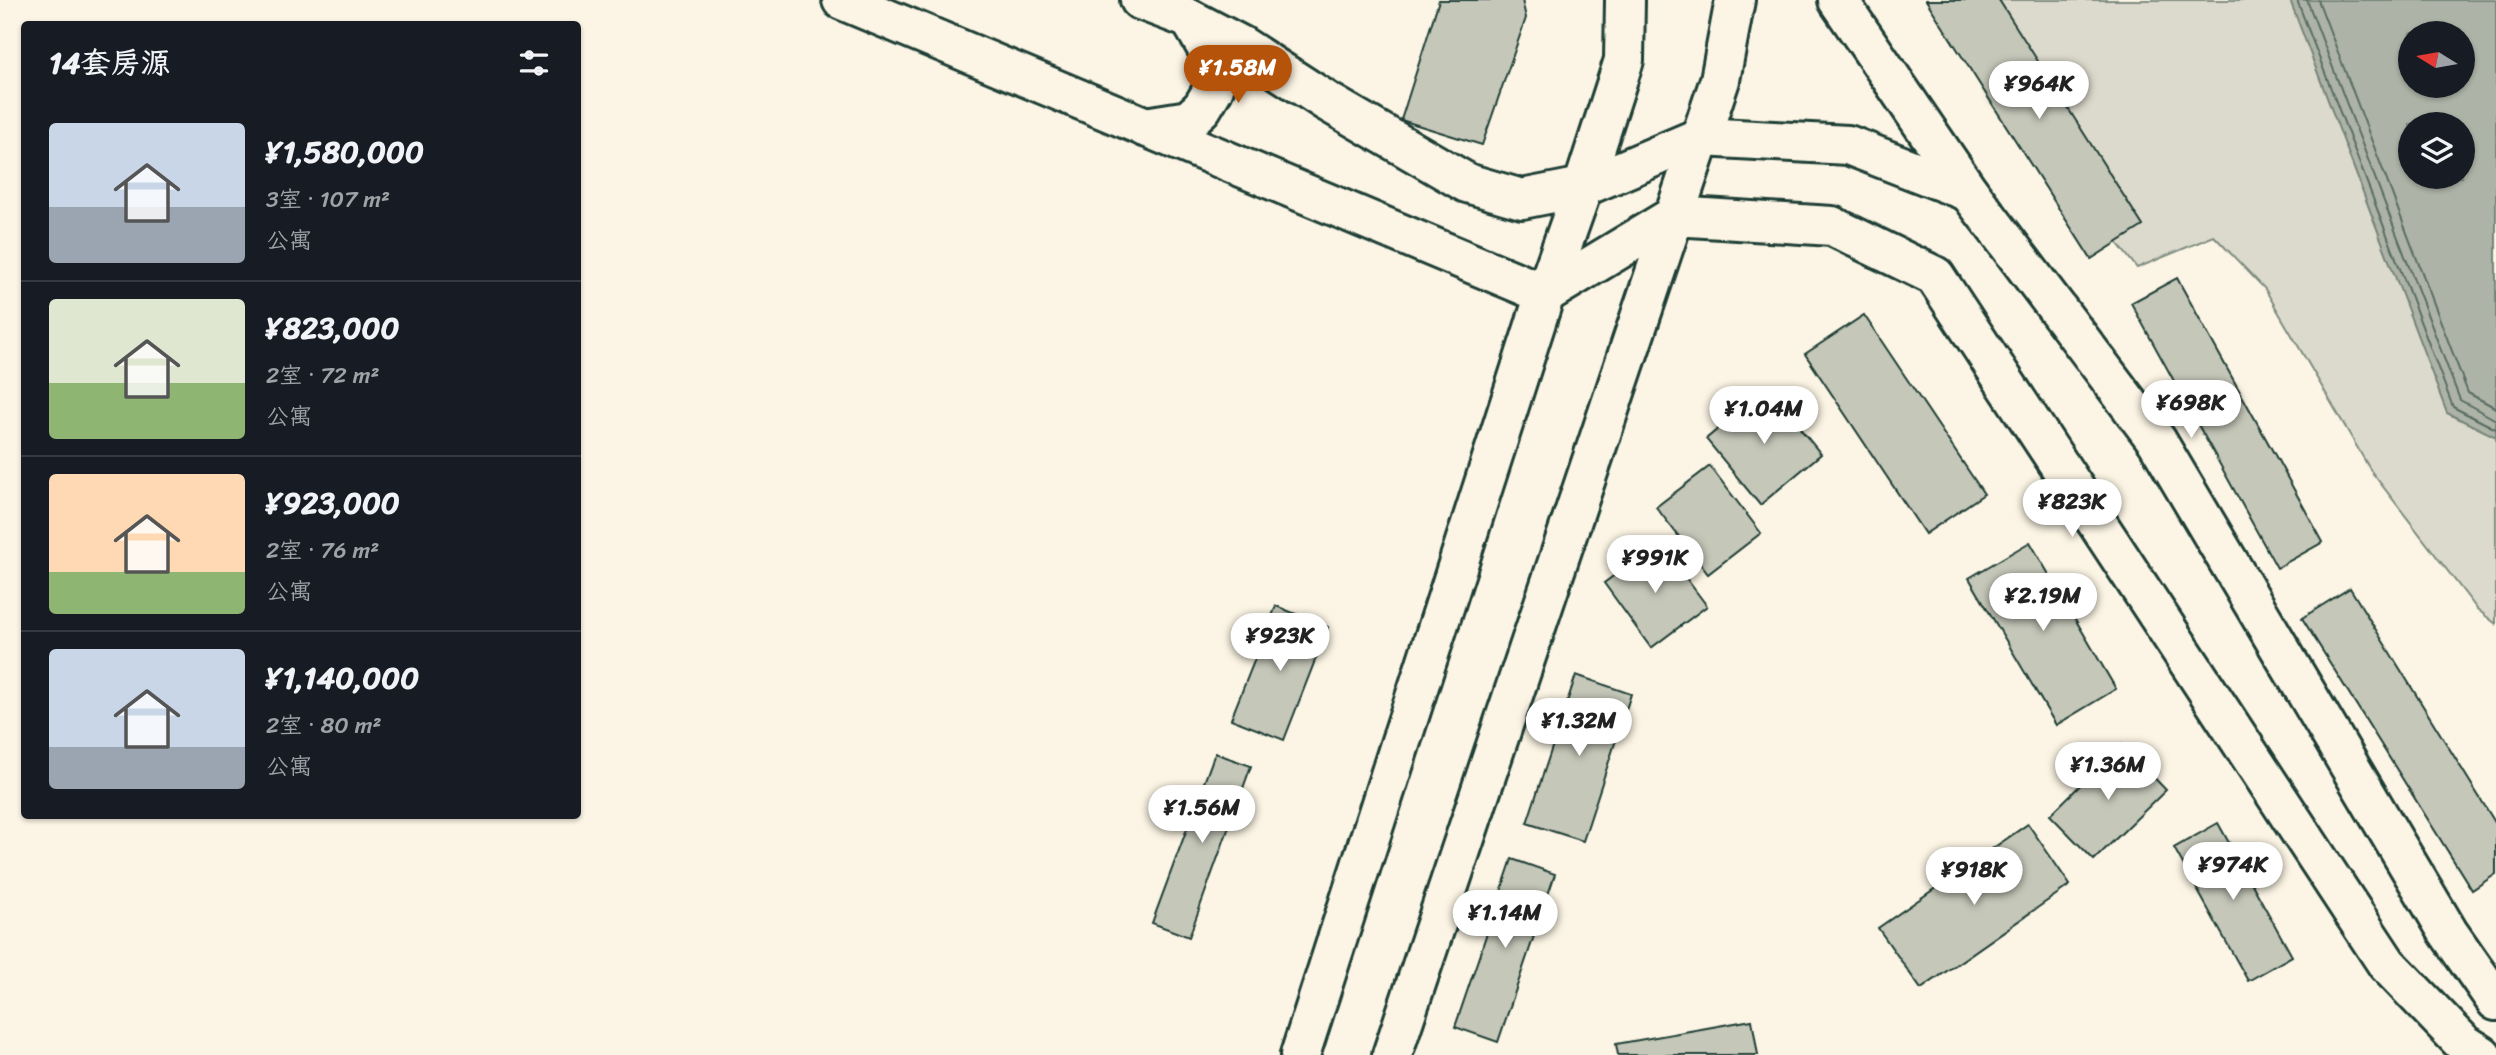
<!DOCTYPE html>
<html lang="zh">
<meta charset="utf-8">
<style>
body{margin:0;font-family:Sriracha,"LXGW WenKai TC",sans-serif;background:#20242c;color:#f1f3f6;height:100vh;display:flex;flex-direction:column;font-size:26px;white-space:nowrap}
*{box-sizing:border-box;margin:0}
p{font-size:23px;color:#9ea1a6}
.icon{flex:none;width:38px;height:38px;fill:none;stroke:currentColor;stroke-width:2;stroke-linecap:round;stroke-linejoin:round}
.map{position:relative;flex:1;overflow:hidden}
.side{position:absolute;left:21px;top:21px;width:560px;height:798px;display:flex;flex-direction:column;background:#171b24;border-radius:7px;box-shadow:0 2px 5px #0004}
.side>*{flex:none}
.needle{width:46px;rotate:281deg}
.controls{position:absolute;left:2398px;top:21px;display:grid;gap:14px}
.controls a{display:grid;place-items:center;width:77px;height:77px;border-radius:50%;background:#171b24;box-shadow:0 2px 5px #0004;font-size:35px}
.price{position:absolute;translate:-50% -60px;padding:0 16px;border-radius:24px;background:#fff;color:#222;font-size:23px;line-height:46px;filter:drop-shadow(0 2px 4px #0008)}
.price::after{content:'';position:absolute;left:50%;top:42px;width:21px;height:16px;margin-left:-10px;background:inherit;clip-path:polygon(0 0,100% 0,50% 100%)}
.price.selected{background:#b45309;color:#fff}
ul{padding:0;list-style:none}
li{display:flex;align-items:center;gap:21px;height:175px;padding:0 28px}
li+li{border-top:2px solid #363941}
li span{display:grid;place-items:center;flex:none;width:196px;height:140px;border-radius:7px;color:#555}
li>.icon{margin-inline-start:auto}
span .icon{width:84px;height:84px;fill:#fffc;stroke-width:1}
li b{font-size:30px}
h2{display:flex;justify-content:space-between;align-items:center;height:84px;padding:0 28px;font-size:30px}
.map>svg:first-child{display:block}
.green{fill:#dcdacc;stroke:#7e8c80;stroke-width:2;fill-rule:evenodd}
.water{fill:#aeb3a7;stroke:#758479;stroke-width:2;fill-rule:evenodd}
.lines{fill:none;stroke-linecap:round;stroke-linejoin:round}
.shore{stroke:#586c62;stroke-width:2}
.building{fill:#c5c7b9;stroke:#1f3d34;stroke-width:2}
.minor-casing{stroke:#1f3d34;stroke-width:44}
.secondary-casing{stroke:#1f3d34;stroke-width:44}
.primary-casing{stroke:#1f3d34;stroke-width:44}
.minor{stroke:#fcf5e5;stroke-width:38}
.secondary{stroke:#fcf5e5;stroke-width:38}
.primary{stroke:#fcf5e5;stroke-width:38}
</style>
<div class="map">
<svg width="2496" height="1055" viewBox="0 0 2496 1055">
<rect width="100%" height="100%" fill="#fcf5e5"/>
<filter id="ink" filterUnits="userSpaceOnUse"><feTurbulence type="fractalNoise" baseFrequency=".0143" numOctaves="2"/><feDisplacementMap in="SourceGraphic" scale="14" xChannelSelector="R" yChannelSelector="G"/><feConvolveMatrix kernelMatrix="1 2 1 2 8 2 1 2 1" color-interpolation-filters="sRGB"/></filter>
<g filter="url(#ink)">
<path class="green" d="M 1926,0 L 2496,0 L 2496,624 L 2477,609 L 2371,471 L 2265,289 L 2214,236 L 2137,268 ZM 2410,33 L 2462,33 L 2462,86 L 2410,86 ZM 2410,124 L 2462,124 L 2462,177 L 2410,177 Z"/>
<path class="water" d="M 2290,0 L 2496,0 L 2496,437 L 2447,413 ZM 2410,33 L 2462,33 L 2462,86 L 2410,86 ZM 2410,124 L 2462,124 L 2462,177 L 2410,177 Z"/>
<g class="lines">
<g class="shore">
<path d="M 2297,0 L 2453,407 L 2496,429"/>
<path d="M 2307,0 L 2460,400 L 2496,420"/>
<path d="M 2318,0 L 2468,393 L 2496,408"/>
</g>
</g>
<g class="building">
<path d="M 1439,0 L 1522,0 L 1526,18 L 1482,145 L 1401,120 Z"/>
<path d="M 1926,0 L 1999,0 L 2143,226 L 2091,259 Z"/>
<path d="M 2177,278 L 2323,542 L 2277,568 L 2131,303 Z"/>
<path d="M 1864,315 L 1984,494 L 1925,534 L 1805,354 Z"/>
<path d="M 1767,388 L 1821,454 L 1760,505 L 1706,439 Z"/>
<path d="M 1710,466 L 1761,533 L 1708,574 L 1656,507 Z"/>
<path d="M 1659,542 L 1707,606 L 1651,648 L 1604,583 Z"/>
<path d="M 2030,542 L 2116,689 L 2056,725 L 1969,578 Z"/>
<path d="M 2350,588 L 2496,824 L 2496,874 L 2472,890 L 2302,618 Z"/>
<path d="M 1276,606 L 1328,627 L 1284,740 L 1231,719 Z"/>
<path d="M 1576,675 L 1631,694 L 1583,841 L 1527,823 Z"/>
<path d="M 2122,744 L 2166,790 L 2094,860 L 2050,815 Z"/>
<path d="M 1215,753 L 1251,766 L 1189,937 L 1152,923 Z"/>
<path d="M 2218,823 L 2292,956 L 2248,981 L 2174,848 Z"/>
<path d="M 2028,824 L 2070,885 L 1921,989 L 1878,928 Z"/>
<path d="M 1512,859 L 1555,874 L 1498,1042 L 1455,1027 Z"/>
<path d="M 1752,1020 L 1758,1055 L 1618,1055 L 1616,1044 Z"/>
</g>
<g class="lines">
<g class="minor-casing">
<g id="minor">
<path d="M 1838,0 L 1969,192"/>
<path d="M 1145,127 L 1189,120 L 1202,108 L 1214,88 L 1215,62 L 1190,19"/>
<path d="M 1701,137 L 1848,145 L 1969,192 L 2157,441 L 2448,932 L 2496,1001"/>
<path d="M 1545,294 L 1674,216 L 1832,226 L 1935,276 L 2387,964 L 2463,1043 L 2482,1055"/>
</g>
</g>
<g class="secondary-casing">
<g id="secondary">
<path d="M 842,0 L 1545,294"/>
<path d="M 1140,0 L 1190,19 L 1240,45 L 1326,101 L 1467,183 L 1522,199 L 1583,187 L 1701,137"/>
</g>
</g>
<g class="primary-casing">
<g id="primary">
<path d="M 1300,1055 L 1545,294 L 1583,187 L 1624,60 L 1625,0"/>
<path d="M 1392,1055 L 1720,80 L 1735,0"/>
</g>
</g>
<use href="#minor" class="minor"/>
<use href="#secondary" class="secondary"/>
<use href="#primary" class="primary"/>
</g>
</g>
</svg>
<div class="controls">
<a><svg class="needle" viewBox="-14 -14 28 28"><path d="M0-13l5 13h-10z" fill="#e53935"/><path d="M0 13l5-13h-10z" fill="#9ea1a6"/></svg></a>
<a><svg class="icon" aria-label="layers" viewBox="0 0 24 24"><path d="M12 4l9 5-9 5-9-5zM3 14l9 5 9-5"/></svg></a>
</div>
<b class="price selected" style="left:1238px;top:105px">¥1.58M</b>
<b class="price" style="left:2039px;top:121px">¥964K</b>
<b class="price" style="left:2191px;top:440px">¥698K</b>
<b class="price" style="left:1764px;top:446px">¥1.04M</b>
<b class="price" style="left:2072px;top:539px">¥823K</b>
<b class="price" style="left:1655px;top:595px">¥991K</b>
<b class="price" style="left:2043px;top:633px">¥2.19M</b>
<b class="price" style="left:1280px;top:673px">¥923K</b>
<b class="price" style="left:1579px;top:758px">¥1.32M</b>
<b class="price" style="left:2108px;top:802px">¥1.36M</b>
<b class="price" style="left:1202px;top:845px">¥1.56M</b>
<b class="price" style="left:2233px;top:902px">¥974K</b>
<b class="price" style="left:1974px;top:907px">¥918K</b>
<b class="price" style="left:1505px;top:950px">¥1.14M</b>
<section class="side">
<h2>14套房源<svg class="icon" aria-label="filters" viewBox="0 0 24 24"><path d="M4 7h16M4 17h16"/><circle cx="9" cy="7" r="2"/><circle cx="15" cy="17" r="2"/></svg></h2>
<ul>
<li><span style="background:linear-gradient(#c9d6e8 60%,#9aa5b1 0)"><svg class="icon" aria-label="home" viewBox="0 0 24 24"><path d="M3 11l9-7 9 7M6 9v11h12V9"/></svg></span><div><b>¥1,580,000</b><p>3室 · 107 m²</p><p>公寓</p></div></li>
<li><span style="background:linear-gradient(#dfe7d0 60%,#8fb573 0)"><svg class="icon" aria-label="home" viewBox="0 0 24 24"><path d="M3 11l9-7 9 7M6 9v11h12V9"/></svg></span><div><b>¥823,000</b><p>2室 · 72 m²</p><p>公寓</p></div></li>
<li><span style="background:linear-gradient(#ffd9b3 70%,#8fb573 0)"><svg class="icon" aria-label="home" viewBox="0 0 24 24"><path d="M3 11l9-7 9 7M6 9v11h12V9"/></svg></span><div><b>¥923,000</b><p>2室 · 76 m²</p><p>公寓</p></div></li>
<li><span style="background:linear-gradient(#c9d6e8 70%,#9aa5b1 0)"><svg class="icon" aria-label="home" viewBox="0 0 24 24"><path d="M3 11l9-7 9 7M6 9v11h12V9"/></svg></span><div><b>¥1,140,000</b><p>2室 · 80 m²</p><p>公寓</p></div></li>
</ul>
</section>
</div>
